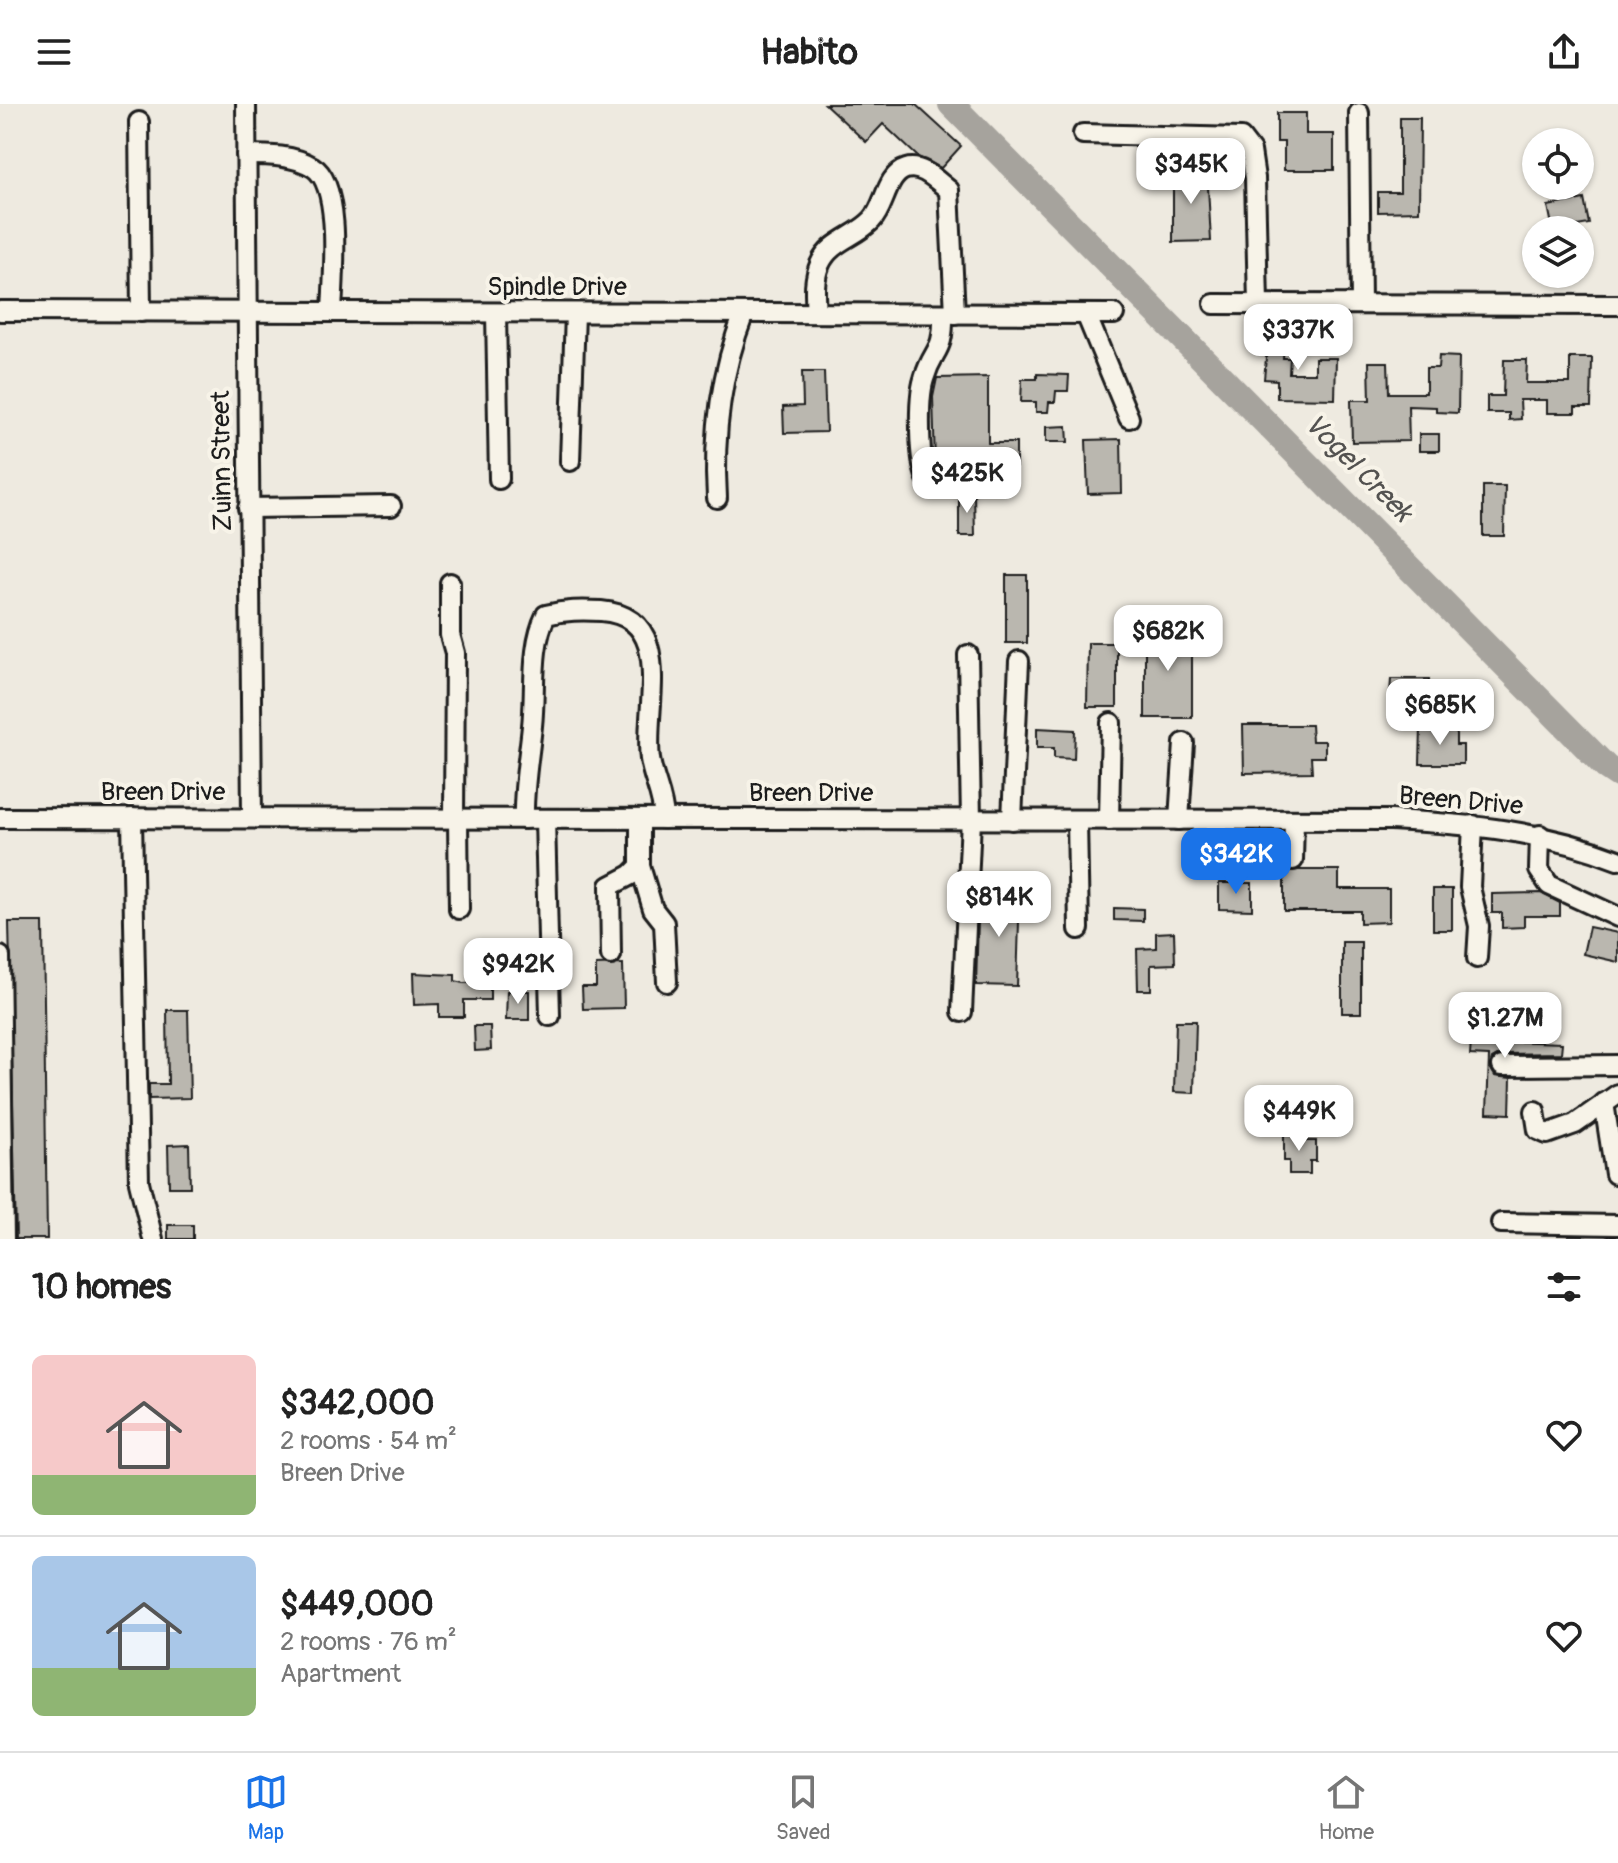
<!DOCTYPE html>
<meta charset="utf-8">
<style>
body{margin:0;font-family:Pangolin,sans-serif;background:#f6f6f6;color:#222;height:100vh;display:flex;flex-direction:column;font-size:30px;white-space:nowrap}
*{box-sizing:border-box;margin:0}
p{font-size:26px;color:#767676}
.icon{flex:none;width:44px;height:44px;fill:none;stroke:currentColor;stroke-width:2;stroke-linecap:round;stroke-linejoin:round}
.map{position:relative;height:1135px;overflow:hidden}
.details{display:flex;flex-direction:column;background:#fff;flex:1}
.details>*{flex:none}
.fabs{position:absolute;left:1522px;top:24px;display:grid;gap:16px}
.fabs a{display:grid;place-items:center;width:72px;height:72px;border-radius:50%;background:#fff;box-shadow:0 2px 6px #0004;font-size:40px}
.price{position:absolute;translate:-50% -68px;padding:0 18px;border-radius:16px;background:#fff;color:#222;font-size:26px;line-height:52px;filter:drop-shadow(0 2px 4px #0008)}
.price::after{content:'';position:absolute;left:50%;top:48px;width:24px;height:18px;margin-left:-12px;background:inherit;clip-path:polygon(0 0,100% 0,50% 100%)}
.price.current{background:#1a73e8;color:#fff}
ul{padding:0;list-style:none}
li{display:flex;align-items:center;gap:24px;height:200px;padding:0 32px}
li+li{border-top:2px solid #e0e0e0}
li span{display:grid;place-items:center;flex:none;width:224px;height:160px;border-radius:12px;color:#555}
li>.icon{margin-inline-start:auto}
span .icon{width:96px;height:96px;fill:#fffc;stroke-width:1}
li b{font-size:34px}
h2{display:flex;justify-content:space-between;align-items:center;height:96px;padding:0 32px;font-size:34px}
header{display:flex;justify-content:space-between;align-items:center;height:104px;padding:0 32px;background:#fff;font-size:36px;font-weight:700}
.tabs{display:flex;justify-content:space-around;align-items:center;height:112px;border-top:2px solid #e0e0e0;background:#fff;font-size:22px;color:#767676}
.tabs a{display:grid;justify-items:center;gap:4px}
.tabs .current{color:#1a73e8}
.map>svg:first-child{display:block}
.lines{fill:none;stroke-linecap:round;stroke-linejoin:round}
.river{stroke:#a6a39d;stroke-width:26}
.building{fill:#bab7af;stroke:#1c1c1c;stroke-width:2}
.minor-casing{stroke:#1c1c1c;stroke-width:24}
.minor{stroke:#f7f3e8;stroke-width:18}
.labels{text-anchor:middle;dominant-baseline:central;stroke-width:8;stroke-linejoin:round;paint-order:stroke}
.street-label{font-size:26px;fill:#1c1c1c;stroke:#f7f3e8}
.water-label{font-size:28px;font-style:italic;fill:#535250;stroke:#f7f3e8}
</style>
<header><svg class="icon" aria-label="menu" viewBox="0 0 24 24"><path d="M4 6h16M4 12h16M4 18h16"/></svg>Habito<svg class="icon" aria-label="share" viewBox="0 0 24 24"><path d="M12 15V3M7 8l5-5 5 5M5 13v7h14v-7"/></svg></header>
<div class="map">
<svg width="1618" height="1135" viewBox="0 0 1618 1135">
<rect width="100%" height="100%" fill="#eeeae0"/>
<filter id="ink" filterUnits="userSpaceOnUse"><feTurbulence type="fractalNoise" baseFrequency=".0125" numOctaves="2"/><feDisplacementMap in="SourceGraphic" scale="16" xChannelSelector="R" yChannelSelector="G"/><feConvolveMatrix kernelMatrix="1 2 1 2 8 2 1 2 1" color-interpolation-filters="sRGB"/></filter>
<g filter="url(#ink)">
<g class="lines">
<path class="river" d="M 951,0 L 1606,663 L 1618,671"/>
</g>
<g class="building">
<path d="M 825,0 L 915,0 L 961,42 L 941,64 L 918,53 L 883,20 L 866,38 Z"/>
<path d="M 1277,9 L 1306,9 L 1306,30 L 1334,30 L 1334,66 L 1284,66 L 1284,38 L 1277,38 Z"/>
<path d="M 1400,14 L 1420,14 L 1419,107 L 1378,108 L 1378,88 L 1400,88 Z"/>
<path d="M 1173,65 L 1207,65 L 1211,137 L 1173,138 Z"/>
<path d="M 1584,95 L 1589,120 L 1553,126 L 1548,102 Z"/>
<path d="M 1269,222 L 1286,223 L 1283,254 L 1290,254 L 1289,269 L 1315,269 L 1315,254 L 1336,254 L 1335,295 L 1277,294 L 1277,276 L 1264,275 Z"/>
<path d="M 1439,252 L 1459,253 L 1458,309 L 1436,308 L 1436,303 L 1408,302 L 1409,337 L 1352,338 L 1351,296 L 1370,296 L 1369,258 L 1388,258 L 1389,289 L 1426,289 L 1426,264 L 1438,264 Z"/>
<path d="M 1570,254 L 1592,254 L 1591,303 L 1575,303 L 1575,309 L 1547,309 L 1547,296 L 1520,296 L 1521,315 L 1509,316 L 1509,309 L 1487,309 L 1487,292 L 1503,292 L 1504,256 L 1527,256 L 1526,279 L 1570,279 Z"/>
<path d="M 802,268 L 824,268 L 826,328 L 784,329 L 783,303 L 803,302 Z"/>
<path d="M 1037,270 L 1069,271 L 1068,287 L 1056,287 L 1055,298 L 1049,298 L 1048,308 L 1036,308 L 1036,298 L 1021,298 L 1022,275 L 1037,275 Z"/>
<path d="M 988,273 L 988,339 L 1016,339 L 1016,363 L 1000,363 L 1000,358 L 973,358 L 963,353 L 953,358 L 935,359 L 933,293 L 937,274 Z"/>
<path d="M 1067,322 L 1068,338 L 1046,338 L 1046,323 Z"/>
<rect x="1419" y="330" width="20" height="17"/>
<path d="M 1121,335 L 1122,389 L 1088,390 L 1086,336 Z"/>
<path d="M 1483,382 L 1505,382 L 1504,432 L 1483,432 Z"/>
<path d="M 959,389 L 974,389 L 975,432 L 959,432 Z"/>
<rect x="1006" y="471" width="21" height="68"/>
<path d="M 1155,511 L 1174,512 L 1173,534 L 1192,534 L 1192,614 L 1145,614 L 1145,534 L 1155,534 Z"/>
<path d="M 1088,539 L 1117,539 L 1117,603 L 1087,603 Z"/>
<path d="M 1391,575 L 1429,575 L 1429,591 L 1424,591 L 1424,622 L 1407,621 L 1407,591 L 1390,590 Z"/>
<path d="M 1243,621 L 1311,621 L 1312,637 L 1325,637 L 1325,653 L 1311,653 L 1312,668 L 1244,669 Z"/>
<path d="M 1421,623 L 1456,624 L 1456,641 L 1463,641 L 1463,660 L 1420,660 Z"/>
<path d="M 1037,624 L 1075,626 L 1074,655 L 1054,654 L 1054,644 L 1037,644 Z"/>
<path d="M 1284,766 L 1339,766 L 1339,785 L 1389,785 L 1389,818 L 1360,819 L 1360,807 L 1284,807 Z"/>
<path d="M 995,768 L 1013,768 L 1014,817 L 1019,817 L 1017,882 L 976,881 L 978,816 L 996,817 Z"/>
<path d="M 1219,779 L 1252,779 L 1252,806 L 1219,805 Z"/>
<rect x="1433" y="785" width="19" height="41"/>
<path d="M 1541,789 L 1560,799 L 1560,812 L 1524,812 L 1524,823 L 1502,824 L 1502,809 L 1492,809 L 1492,790 Z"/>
<path d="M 1114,804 L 1143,805 L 1143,817 L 1114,816 Z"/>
<path d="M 9,818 L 43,818 L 47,1135 L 16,1135 Z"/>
<path d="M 1589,823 L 1618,829 L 1618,858 L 1583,850 Z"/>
<path d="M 1174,828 L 1175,860 L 1151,861 L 1151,886 L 1138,886 L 1137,845 L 1156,844 L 1156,829 Z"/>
<rect x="1342" y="838" width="19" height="71"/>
<path d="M 623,860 L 624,904 L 583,905 L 582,883 L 596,883 L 596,861 Z"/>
<path d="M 413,869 L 455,871 L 455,877 L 464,879 L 490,878 L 490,896 L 464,896 L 464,913 L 439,913 L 439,900 L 414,901 Z"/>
<path d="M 507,887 L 529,887 L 529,916 L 506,916 Z"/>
<path d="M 167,906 L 188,906 L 190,994 L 149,995 L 149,980 L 168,980 Z"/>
<path d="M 1490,910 L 1508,910 L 1508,937 L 1562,939 L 1561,949 L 1502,950 L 1492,955 L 1490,963 L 1495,972 L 1511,974 L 1510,1010 L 1487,1009 L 1489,952 L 1470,951 L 1471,937 L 1491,938 Z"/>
<path d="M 1176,917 L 1196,917 L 1194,989 L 1174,988 Z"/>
<path d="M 474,922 L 490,922 L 491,946 L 475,947 Z"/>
<path d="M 1284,1026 L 1298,1026 L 1297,1037 L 1316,1037 L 1316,1057 L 1310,1057 L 1310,1070 L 1289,1070 L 1289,1057 L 1284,1057 Z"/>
<path d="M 189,1040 L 190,1083 L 169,1083 L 168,1041 Z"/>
<rect x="168" y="1121" width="25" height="14"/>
</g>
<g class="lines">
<g class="minor-casing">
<g id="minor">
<path d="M 246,0 L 252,714"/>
<path d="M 1359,9 L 1361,200"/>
<path d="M 139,18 L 141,208"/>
<path d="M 1083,30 L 1241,34 L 1251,47 L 1255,74 L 1258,200"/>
<path d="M 246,51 C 268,51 294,51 313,63 C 343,81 333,176 332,208"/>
<path d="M 1214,200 L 1618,201"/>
<path d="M 0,207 L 1114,210"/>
<path d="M 496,209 L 499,375"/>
<path d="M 816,209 C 815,192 813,176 820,160 C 830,137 856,133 872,116 C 885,103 886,71 906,65 C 922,60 937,77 949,86 L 955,210"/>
<path d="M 943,210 C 944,251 933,243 924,275 C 918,294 918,360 928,376 L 939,381 L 955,377 L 963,365"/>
<path d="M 1086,210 L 1129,314"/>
<path d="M 570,357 L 575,209"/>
<path d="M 717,394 C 713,331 721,268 744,209"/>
<path d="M 248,404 L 391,402"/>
<path d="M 450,479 L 450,531 L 455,549 L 454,715"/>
<path d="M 0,714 L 1391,716 C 1470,720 1544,727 1618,756"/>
<path d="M 132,714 L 139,1078 L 153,1135"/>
<path d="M 458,715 L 459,805"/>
<path d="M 524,715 C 523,683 529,653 532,622 C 536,585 530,544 546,511 C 566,506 581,506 601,507 C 678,513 643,604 650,655 C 653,676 663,691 664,715"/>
<path d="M 545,715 L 550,912"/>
<path d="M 1012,716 L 1019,557"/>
<path d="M 1077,716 L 1079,825"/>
<path d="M 1109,716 L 1111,619"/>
<path d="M 1179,716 L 1184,639"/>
<path d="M 1473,721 L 1470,783 L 1479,822 L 1477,854"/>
<path d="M 1540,731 L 1539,766 L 1549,781 L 1618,813"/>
<path d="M 1293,756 L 1294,716"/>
<path d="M 640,762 L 653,805 L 664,819 L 667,878"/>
<path d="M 611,851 L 610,782 L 631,771 L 640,762 L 640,715"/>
<path d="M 0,852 L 4,1135"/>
<path d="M 962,908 L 971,716 L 968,551"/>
<path d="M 1502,962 L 1618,961"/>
<path d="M 1604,999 L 1615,1070"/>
<path d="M 1535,1007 L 1538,1026 L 1547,1030 L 1575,1020 L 1618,990"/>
<path d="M 1501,1119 L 1618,1121"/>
</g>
</g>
<use href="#minor" class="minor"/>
</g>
</g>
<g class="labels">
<g class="street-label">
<text x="557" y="183">Spindle Drive</text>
<text transform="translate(222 357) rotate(-91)">Zuinn Street</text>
<text x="163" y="688">Breen Drive</text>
<text x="811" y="689">Breen Drive</text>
<text transform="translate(1461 697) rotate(5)">Breen Drive</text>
</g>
<g class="water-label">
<text transform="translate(1358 364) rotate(45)">Vogel Creek</text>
</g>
</g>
</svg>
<div class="fabs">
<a><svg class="icon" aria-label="locate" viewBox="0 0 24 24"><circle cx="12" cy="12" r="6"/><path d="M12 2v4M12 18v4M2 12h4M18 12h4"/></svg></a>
<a><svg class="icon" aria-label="layers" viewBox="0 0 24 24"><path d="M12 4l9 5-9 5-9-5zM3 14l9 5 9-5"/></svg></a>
</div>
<b class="price" style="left:1191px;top:102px">$345K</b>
<b class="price" style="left:1298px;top:268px">$337K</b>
<b class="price" style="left:967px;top:411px">$425K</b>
<b class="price" style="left:1168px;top:569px">$682K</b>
<b class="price" style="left:1440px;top:643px">$685K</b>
<b class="price current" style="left:1236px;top:792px">$342K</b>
<b class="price" style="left:999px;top:835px">$814K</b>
<b class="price" style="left:518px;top:902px">$942K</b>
<b class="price" style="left:1505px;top:956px">$1.27M</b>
<b class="price" style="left:1299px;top:1049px">$449K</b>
</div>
<section class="details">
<h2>10 homes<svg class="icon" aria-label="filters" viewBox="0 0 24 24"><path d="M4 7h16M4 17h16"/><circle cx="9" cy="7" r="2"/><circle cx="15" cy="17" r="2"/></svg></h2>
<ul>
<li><span style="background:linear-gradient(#f6c9c9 75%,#8fb573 0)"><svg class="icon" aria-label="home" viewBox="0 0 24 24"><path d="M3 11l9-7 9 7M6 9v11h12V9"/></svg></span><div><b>$342,000</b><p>2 rooms · 54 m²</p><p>Breen Drive</p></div><svg class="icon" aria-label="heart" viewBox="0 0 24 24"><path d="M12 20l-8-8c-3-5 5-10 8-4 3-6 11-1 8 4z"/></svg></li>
<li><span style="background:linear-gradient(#a9c7e8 70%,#8fb573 0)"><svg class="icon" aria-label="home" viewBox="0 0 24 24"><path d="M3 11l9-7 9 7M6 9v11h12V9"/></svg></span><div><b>$449,000</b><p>2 rooms · 76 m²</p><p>Apartment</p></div><svg class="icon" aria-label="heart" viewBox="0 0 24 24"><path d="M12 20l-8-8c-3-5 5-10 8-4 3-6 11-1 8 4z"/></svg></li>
</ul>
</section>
<nav class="tabs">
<a class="current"><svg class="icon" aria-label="map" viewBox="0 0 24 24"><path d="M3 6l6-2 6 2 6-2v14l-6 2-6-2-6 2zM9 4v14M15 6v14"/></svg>Map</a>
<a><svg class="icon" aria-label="saved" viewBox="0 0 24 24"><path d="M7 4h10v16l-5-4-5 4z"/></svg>Saved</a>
<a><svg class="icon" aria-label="home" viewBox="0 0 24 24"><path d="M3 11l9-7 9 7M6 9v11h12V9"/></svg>Home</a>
</nav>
